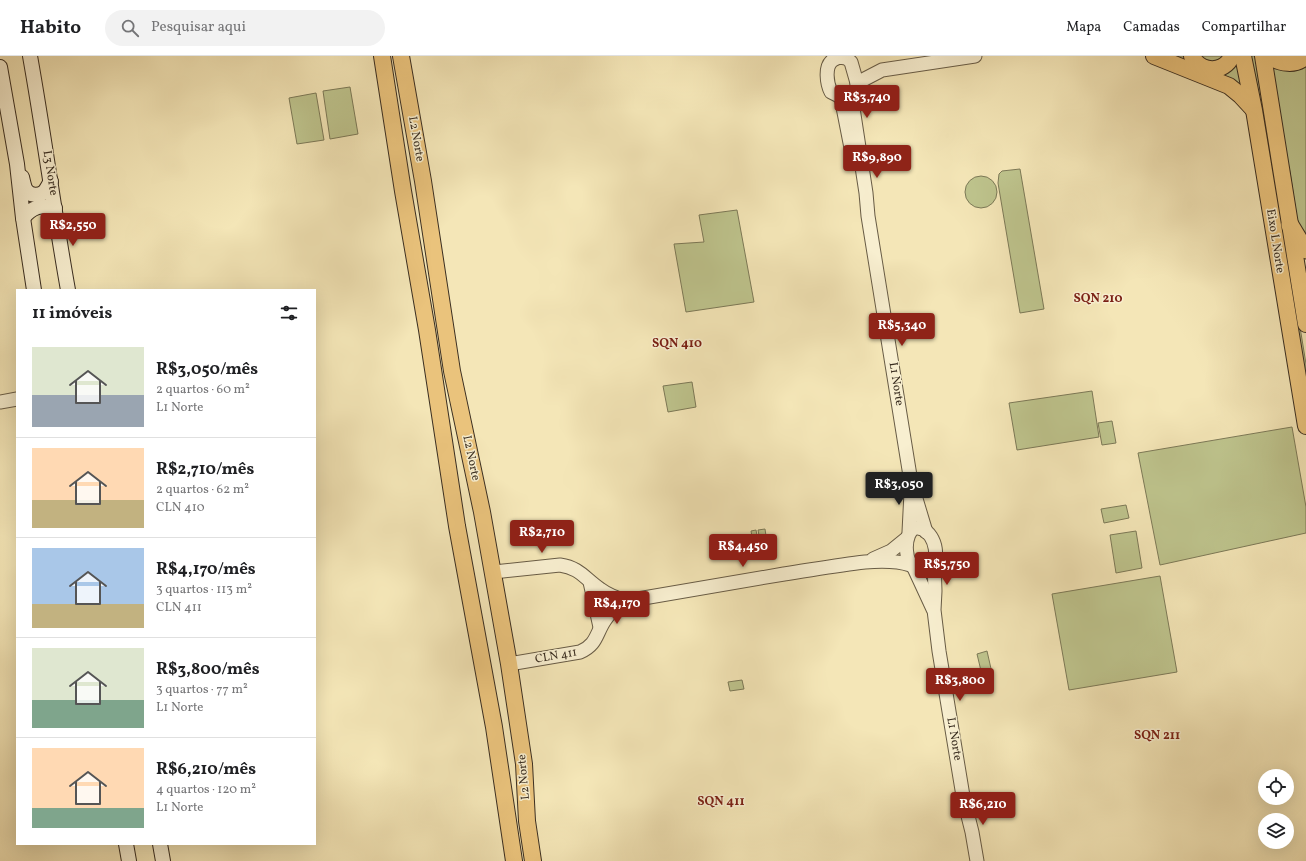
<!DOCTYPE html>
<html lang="pt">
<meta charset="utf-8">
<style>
body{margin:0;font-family:Vollkorn,serif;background:#f2f2f2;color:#202124;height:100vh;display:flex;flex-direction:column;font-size:15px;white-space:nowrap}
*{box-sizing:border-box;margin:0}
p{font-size:13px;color:#757577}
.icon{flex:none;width:22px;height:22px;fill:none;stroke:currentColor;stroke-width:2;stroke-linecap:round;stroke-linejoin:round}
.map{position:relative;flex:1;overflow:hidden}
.side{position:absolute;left:16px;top:233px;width:300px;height:556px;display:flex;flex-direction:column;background:#fff;border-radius:0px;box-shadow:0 4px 16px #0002}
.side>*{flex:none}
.fabs{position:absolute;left:1258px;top:713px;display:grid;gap:8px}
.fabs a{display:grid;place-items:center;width:36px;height:36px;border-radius:50%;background:#fff;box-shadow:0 4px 16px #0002;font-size:20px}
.price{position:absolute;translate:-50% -34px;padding:0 9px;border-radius:4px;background:#8f2418;color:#fff;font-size:13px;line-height:26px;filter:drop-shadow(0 1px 2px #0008)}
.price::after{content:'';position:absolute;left:50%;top:24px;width:12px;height:9px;margin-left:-6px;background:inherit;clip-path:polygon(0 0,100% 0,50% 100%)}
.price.selected{background:#222;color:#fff}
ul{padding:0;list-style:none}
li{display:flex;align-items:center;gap:12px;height:100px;padding:0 16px}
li+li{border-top:1px solid #e0e0e0}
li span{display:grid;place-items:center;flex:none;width:112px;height:80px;border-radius:0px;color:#555}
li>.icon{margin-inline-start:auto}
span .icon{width:48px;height:48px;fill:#fffc;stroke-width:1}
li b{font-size:17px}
h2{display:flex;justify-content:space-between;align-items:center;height:48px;padding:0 16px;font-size:17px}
header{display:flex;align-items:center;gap:24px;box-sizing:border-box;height:56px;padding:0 20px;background:#fff;border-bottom:1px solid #e0e0e0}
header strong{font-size:19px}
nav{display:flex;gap:22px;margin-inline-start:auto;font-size:14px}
.search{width:280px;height:36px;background:#f2f2f2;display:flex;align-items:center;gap:10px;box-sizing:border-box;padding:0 14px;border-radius:22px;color:#757577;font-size:15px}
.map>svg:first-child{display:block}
.green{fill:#bec48d;stroke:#7c7957}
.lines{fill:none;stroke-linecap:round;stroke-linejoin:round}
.tertiary-casing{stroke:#685c46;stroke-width:15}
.secondary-casing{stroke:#3a2e21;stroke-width:16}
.primary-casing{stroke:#3a2e21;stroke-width:18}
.trunk-casing{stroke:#3a2e21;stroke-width:19}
.tertiary{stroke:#f8efd0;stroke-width:13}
.secondary{stroke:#f8efd0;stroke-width:14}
.primary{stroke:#eac37c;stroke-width:16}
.trunk{stroke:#eac37c;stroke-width:17}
.labels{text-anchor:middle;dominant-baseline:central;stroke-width:3;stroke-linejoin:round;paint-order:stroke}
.street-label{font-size:12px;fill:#3a2e21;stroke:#f8efd0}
.neighbourhood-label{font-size:13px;font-weight:bold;fill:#7a1f14;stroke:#f8efd0}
</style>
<header>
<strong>Habito</strong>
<div class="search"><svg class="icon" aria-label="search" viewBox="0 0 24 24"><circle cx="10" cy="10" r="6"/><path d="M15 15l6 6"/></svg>Pesquisar aqui</div>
<nav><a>Mapa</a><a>Camadas</a><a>Compartilhar</a></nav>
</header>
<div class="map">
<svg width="1306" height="805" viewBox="0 0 1306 805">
<rect width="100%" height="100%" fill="#f4e6b7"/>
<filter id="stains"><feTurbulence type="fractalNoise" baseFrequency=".005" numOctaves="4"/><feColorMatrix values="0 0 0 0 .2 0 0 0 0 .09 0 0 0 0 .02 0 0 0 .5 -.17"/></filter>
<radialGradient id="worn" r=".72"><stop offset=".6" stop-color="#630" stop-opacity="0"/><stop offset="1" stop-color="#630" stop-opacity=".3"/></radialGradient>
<g class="green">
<path d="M 1160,0 L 1188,0 L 1197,12 L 1237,2 L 1246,43 Z"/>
<path d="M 1195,0 L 1230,0 L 1218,9 Z"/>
<path d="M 1250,0 L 1256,0 L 1306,308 L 1306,346 Z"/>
<path d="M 1306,3 L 1306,187 L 1299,176 L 1290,116 L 1283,84 L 1270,5 Z"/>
<path d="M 350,31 L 358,78 L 330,83 L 323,35 Z"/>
<path d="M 316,37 L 324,84 L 297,88 L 289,42 Z"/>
<path d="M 1020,113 L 1044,253 L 1020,257 L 998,127 L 999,118 L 1002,115 Z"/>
<circle cx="981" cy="136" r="16"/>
<path d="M 737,154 L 754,246 L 686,256 L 674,188 L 704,186 L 699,159 Z"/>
<path d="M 692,326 L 696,351 L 668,356 L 663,330 Z"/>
<path d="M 1092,335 L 1099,381 L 1017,394 L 1009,347 Z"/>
<path d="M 1112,365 L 1116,387 L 1102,389 L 1098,367 Z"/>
<path d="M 1292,371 L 1306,451 L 1306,477 L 1160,509 L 1138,397 Z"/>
<path d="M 1126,449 L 1129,462 L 1104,467 L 1101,453 Z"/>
<path d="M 765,473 L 769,500 L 763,501 L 758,474 Z"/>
<path d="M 756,474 L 761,502 L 756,502 L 751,475 Z"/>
<path d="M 1136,475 L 1142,512 L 1116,517 L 1110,479 Z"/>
<path d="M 1160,520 L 1177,616 L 1069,634 L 1052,538 Z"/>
<path d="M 987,595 L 992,617 L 982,619 L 977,598 Z"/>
<path d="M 742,624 L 744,633 L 730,635 L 728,626 Z"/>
</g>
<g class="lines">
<g class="tertiary-casing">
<g id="tertiary">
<path d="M 839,1 L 846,2 L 851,6 L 857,27 L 857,32 L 855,36 L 851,39 L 841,41 L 831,36 C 827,28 824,10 833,4 C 835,3 837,2 839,1 Z"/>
<path d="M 857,27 L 882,14 L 975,0"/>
<path d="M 851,39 L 866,137 L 868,160 L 911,426 L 926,476"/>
<path d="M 841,41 L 851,92"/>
<path d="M 0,346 L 17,343"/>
<path d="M 909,476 L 911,436"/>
<path d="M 873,503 L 891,495 L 907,482"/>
<path d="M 934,506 L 935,535 L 934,554 L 939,595 L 963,740 L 972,776 L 977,805"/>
<path d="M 914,512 L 933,553"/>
<path d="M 494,516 L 560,509 C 580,512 584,522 600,533 C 608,539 616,542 626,545"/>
<path d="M 590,526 L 600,571"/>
<path d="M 509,608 L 580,596 C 597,589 596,577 605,564 C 610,556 617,550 626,545 C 678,536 731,527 784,518 C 811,514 838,509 865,506 C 878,505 896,504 910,509 C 915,511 919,515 926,513 C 942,507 936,478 922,473 C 908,467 905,488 907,498 C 907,502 909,505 911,509"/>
</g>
</g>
<g class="secondary-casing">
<g id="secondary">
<path d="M 30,0 C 44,78 54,156 68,234"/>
<path d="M 0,11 L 17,108 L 23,162 L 34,234"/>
<path d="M 22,121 C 23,125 24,131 26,134 C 30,140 39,140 44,136 C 47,133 49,128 51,125"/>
<path d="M 23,162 C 32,151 41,148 55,152"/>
<path d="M 126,788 L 129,805"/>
<path d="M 160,788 L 163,805"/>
</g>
</g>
<g class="primary-casing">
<g id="primary">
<path d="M 382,0 L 403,135 L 427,274 L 457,470 L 494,671 L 514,805"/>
<path d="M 401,0 L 423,125 L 452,315 L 482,456 L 509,608 L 524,708 L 527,765 L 533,805"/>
<path d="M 1154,0 L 1229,30 L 1240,39 L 1253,53"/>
<path d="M 1192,0 C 1200,17 1224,18 1232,0"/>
<path d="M 1243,0 L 1254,54 L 1306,370"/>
<path d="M 1263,0 L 1306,268"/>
</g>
</g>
<g class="trunk-casing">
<g id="trunk">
<path d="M 1270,0 C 1280,7 1296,10 1305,0"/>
<path d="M 1290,169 L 1304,192 L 1306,194"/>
</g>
</g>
<use href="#tertiary" class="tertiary"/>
<use href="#secondary" class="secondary"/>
<use href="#primary" class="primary"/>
<use href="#trunk" class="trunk"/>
</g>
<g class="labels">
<g class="street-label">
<text transform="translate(416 83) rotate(80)">L2 Norte</text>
<text transform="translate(50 117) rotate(81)">L3 Norte</text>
<text transform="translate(1275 185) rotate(81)">Eixo L Norte</text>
<text transform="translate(896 328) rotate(81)">L1 Norte</text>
<text transform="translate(471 402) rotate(78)">L2 Norte</text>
<text transform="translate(556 600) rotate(-10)">CLN 411</text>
<text transform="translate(954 683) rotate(80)">L1 Norte</text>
<text transform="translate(524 721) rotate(-95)">L2 Norte</text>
</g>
<g class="neighbourhood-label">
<text x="1098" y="243">SQN 210</text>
<text x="677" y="288">SQN 410</text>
<text x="1157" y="680">SQN 211</text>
<text x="721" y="746">SQN 411</text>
</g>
</g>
<rect width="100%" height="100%" filter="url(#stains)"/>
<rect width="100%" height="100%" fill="url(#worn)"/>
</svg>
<div class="fabs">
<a><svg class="icon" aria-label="locate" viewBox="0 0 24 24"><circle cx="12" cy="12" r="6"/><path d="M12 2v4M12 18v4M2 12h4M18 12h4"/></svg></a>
<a><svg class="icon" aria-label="layers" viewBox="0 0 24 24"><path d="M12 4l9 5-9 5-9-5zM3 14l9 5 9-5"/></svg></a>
</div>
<b class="price" style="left:867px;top:63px">R$3,740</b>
<b class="price" style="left:877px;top:123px">R$9,890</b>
<b class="price" style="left:73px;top:191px">R$2,550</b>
<b class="price" style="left:902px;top:291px">R$5,340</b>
<b class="price selected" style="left:899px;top:450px">R$3,050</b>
<b class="price" style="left:542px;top:498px">R$2,710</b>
<b class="price" style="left:743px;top:512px">R$4,450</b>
<b class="price" style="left:947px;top:530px">R$5,750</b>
<b class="price" style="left:617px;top:569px">R$4,170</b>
<b class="price" style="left:960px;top:646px">R$3,800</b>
<b class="price" style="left:983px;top:770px">R$6,210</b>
<section class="side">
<h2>11 imóveis<svg class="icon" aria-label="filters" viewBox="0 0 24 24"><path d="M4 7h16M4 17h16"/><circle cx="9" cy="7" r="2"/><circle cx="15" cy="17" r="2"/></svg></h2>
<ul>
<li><span style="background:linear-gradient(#dfe7d0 60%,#9aa5b1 0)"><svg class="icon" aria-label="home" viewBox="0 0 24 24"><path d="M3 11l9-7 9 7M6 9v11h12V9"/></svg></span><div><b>R$3,050/mês</b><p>2 quartos · 60 m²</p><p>L1 Norte</p></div></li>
<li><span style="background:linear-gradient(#ffd9b3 65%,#c2b280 0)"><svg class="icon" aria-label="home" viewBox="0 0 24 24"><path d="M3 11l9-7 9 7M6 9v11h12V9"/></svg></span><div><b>R$2,710/mês</b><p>2 quartos · 62 m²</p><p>CLN 410</p></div></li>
<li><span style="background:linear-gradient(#a9c7e8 70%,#c2b280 0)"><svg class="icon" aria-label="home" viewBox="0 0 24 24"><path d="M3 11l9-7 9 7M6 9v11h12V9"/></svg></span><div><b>R$4,170/mês</b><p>3 quartos · 113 m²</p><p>CLN 411</p></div></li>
<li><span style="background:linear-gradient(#dfe7d0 65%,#7fa58c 0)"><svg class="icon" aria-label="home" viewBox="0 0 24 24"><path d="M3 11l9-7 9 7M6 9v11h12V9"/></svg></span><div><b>R$3,800/mês</b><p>3 quartos · 77 m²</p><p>L1 Norte</p></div></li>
<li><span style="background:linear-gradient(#ffd9b3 75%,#7fa58c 0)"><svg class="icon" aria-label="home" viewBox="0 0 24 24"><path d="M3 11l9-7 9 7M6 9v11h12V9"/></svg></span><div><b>R$6,210/mês</b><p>4 quartos · 120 m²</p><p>L1 Norte</p></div></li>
</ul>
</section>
</div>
